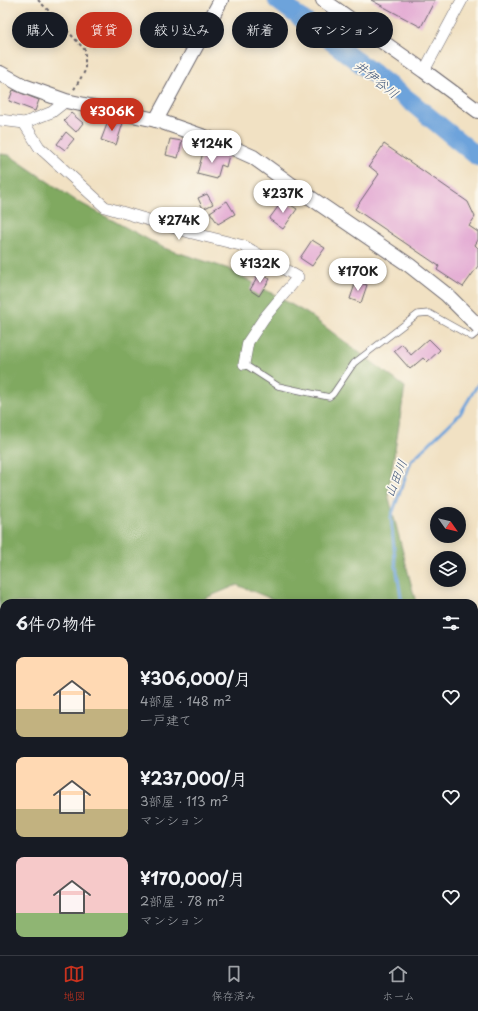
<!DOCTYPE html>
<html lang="ja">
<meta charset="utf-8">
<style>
body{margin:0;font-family:"Playpen Sans","Klee One",sans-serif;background:#242831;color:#f1f3f6;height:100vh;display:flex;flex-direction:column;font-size:15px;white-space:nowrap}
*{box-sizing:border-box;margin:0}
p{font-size:13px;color:#9ea1a6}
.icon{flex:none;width:22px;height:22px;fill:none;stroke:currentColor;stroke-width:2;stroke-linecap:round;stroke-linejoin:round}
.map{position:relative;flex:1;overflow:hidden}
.drawer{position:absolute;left:0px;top:599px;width:478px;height:356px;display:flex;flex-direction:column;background:#171b24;border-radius:12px 12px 0 0;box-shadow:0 2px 10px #0003}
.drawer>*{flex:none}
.top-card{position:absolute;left:12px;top:12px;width:454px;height:36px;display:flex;gap:8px}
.needle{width:26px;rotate:124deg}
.controls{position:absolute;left:430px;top:507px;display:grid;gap:8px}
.controls a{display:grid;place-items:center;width:36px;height:36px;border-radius:50%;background:#171b24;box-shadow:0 2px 10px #0003;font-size:20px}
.price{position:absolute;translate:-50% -34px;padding:0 9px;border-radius:14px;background:#fff;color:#222;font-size:13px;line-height:26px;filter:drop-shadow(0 1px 2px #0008)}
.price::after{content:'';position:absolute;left:50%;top:24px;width:12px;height:9px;margin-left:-6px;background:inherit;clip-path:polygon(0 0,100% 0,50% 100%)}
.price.active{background:#c8321e;color:#fff}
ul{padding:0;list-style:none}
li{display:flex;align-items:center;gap:12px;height:100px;padding:0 16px}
li span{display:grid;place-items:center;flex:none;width:112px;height:80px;border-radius:8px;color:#555}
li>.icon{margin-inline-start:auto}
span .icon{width:48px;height:48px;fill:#fffc;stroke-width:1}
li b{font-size:17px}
h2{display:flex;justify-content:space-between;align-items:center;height:48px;padding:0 16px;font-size:17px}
.tag{padding:0 14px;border-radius:18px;background:#171b24;box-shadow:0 2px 10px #0003;font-size:14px;line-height:36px}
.tag.active{background:#c8321e;color:#fff}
.tab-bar{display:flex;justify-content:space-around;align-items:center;height:56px;border-top:1px solid #363941;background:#171b24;font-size:11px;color:#9ea1a6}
.tab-bar a{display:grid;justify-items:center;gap:2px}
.tab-bar .active{color:#c8321e}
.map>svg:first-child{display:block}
.forest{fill:#80a960;stroke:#51664e}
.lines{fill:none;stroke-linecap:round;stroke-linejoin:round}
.stream{stroke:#6da3db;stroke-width:3}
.river{stroke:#6da3db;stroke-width:19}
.building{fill:#e3a9d3}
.service-casing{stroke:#6a656b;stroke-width:7}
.minor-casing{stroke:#6a656b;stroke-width:12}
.tertiary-casing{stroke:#6a656b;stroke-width:16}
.path{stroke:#6a656b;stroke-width:2;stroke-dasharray:3 3;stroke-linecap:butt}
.service{stroke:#fff;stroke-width:5.5}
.minor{stroke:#fff;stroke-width:11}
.tertiary{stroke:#fff;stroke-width:14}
.labels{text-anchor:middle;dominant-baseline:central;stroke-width:3.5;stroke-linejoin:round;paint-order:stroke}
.water-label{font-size:13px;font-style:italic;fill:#40567b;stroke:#fbf7ec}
</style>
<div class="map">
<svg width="478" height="955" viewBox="0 0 478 955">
<rect width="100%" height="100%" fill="#fbf7ec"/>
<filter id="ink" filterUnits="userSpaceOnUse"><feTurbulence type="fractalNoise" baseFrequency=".025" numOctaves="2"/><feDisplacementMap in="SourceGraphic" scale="8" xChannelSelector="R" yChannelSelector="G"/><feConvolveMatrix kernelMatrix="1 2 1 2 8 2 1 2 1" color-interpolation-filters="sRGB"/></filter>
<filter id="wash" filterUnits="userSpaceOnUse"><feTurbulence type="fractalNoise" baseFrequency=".012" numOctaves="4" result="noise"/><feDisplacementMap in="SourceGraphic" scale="16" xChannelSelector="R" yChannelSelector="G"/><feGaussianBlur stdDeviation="0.9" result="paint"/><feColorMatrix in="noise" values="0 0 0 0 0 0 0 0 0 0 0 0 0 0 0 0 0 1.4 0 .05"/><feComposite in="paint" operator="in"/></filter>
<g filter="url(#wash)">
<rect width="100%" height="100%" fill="#f1e1c3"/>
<g class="forest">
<path d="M 0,154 L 9,155 L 75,200 L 164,248 L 229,269 L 308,314 L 405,387 L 388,494 L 416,603 L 282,603 L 237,585 L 194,603 L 4,603 L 4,951 L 336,951 L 338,955 L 0,955 Z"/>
<path d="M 474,817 L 478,818 L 478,927 C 475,915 474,905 474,893 C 474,881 478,869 474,858 Z"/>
</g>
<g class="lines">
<g class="stream">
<path d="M 402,603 L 395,560 L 391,517 L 411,461 L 460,414 L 478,384"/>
<path d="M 474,734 L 478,737"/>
</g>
<path class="river" d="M 277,0 L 411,102 L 478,157"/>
</g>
<g id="blocks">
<g class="building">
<path d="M 371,0 L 435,0 L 421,27 Z"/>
<path d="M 13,90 L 39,100 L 35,111 L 9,101 Z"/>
<path d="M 71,113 L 83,123 L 76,132 L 64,121 Z"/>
<path d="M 109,119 L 123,123 L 116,145 L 101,140 Z"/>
<path d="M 66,132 L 74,139 L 65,150 L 57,144 Z"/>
<path d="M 170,139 L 182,141 L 178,158 L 166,155 Z"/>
<path d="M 384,144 L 468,202 L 475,217 L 469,226 L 478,232 L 478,240 L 475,245 L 478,248 L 478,266 L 463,287 L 437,270 L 439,266 L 355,209 L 379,174 L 369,166 Z"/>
<path d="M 204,149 L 229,155 L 226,167 L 221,165 L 217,179 L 197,174 Z"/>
<path d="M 207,194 L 213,204 L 203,209 L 198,198 Z"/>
<path d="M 283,200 L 297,209 L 283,229 L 269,219 Z"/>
<path d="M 227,201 L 235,214 L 218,224 L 210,212 Z"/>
<path d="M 312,240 L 325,248 L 312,266 L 300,258 Z"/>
<path d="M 260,273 L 270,279 L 259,296 L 250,290 Z"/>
<path d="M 356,281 L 367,285 L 361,303 L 350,299 Z"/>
<path d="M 429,339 L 440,350 L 427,362 L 423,358 L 410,369 L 394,351 L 402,344 L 411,355 Z"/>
</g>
</g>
</g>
<g filter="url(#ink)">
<use href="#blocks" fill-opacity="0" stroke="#6a656b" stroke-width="1"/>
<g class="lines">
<g class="service-casing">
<path id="service" d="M 244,364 L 278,386 L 329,397 L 333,394 L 354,363 L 418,314 L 429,313 L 472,337 L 478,332"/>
</g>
<g class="minor-casing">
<g id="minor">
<path d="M 424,71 L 462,0"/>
<path d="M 0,120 L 24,123 L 52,112 L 66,101"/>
<path d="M 24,123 L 39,147 L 105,207 L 192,233 L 244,246 L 298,277 L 264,318 L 248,342 L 244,364"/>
<path d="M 474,771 L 478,768"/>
<path d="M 291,951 L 291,955"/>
<path d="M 376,951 L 379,955"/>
<path d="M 445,955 L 447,951"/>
</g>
</g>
<g class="tertiary-casing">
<g id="tertiary">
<path d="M 323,0 L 424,71 L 478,111"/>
<path d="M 0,73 L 24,86 L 66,101 L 156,120 L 222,143 L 253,157 L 289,183 L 409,265 L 447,295 L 478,326"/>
<path d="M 156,120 L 221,0"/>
</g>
</g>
<path class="path" d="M 38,0 L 54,16 L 85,50 L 85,71 L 73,91"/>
<use href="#service" class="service"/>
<use href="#minor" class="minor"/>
<use href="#tertiary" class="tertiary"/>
</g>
</g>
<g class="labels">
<g class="water-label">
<text transform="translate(377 79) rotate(38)">井伊谷川</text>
<text transform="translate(395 478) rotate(-68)">山田川</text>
</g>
</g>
</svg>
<div class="controls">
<a><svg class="needle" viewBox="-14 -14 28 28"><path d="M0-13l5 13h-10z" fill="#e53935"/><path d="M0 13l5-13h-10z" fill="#9ea1a6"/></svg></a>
<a><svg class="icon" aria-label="layers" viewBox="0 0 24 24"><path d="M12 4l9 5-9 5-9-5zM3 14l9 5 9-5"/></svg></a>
</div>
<b class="price active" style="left:112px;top:132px">¥306K</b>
<b class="price" style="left:212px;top:164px">¥124K</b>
<b class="price" style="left:283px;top:214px">¥237K</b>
<b class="price" style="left:179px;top:241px">¥274K</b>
<b class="price" style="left:260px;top:284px">¥132K</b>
<b class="price" style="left:358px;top:292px">¥170K</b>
<div class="top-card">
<a class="tag">購入</a>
<a class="tag active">賃貸</a>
<a class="tag">絞り込み</a>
<a class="tag">新着</a>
<a class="tag">マンション</a>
</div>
<section class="drawer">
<h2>6件の物件<svg class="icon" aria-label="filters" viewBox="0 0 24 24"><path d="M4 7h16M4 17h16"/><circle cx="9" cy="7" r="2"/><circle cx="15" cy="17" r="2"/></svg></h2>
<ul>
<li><span style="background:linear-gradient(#ffd9b3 65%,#c2b280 0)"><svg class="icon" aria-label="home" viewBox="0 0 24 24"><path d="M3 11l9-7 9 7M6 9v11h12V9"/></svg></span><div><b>¥306,000/月</b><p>4部屋 · 148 m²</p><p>一戸建て</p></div><svg class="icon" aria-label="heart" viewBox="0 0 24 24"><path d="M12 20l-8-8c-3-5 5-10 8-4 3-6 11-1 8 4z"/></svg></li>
<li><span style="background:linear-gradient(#ffd9b3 65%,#c2b280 0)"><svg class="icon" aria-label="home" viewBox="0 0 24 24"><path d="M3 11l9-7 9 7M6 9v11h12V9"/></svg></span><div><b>¥237,000/月</b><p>3部屋 · 113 m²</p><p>マンション</p></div><svg class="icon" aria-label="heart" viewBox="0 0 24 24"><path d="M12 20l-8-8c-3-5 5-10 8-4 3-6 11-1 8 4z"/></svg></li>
<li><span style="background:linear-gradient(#f6c9c9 70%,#8fb573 0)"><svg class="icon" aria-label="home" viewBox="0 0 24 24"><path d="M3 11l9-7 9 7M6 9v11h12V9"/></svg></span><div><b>¥170,000/月</b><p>2部屋 · 78 m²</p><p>マンション</p></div><svg class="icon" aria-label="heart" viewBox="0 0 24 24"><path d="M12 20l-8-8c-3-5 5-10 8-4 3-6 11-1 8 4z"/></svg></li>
</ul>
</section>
</div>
<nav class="tab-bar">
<a class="active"><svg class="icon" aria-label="map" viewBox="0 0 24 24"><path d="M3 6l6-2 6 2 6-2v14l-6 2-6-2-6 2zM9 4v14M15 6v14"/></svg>地図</a>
<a><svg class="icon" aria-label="saved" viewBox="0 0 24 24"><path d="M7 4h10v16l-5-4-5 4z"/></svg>保存済み</a>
<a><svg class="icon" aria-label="home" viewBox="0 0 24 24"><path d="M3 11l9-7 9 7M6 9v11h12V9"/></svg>ホーム</a>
</nav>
